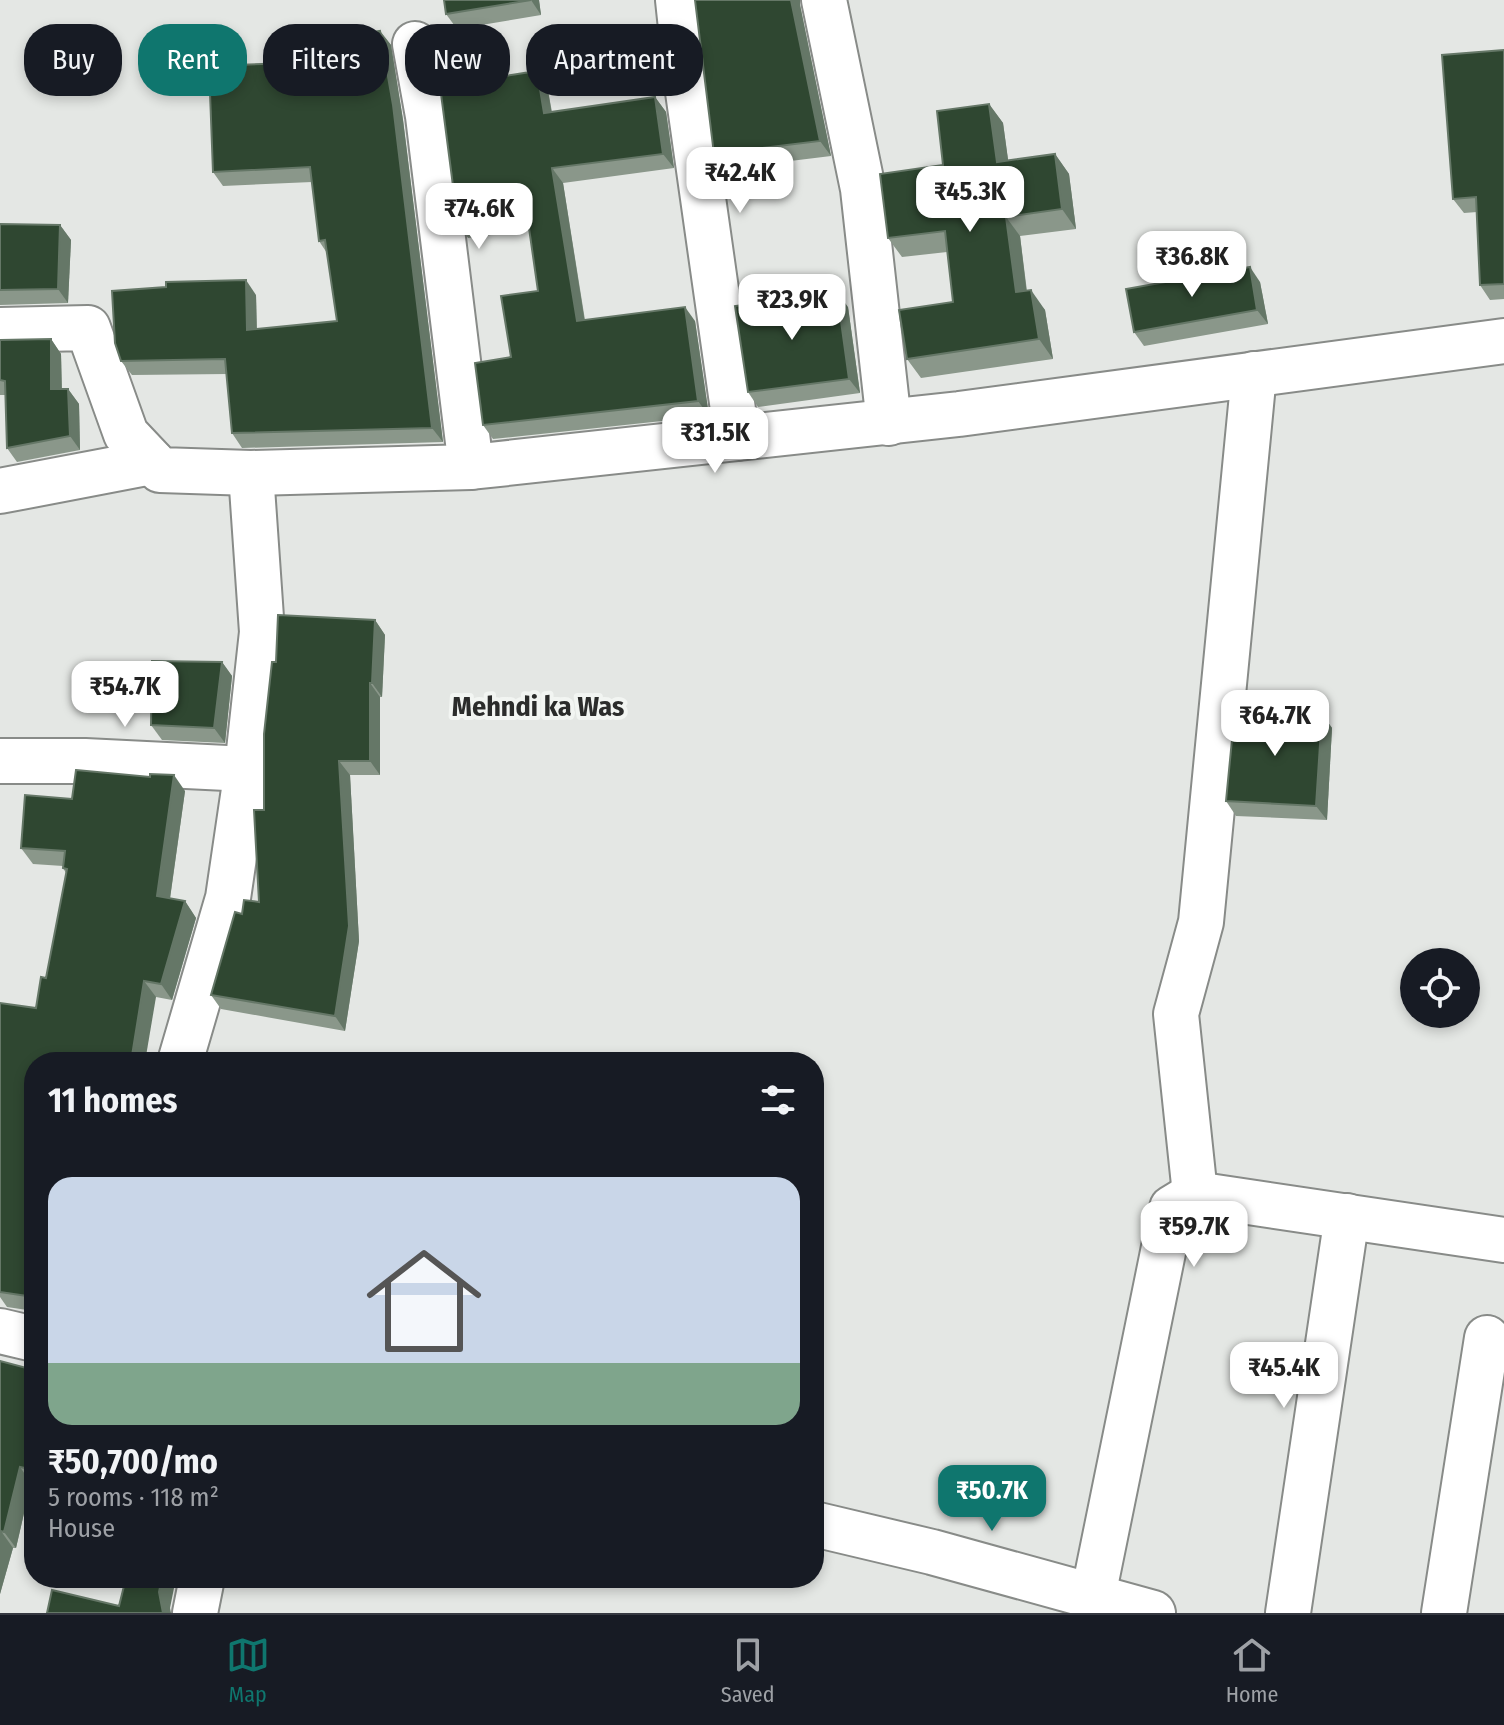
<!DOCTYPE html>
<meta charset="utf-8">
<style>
body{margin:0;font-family:"Fira Sans Condensed",sans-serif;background:#20242c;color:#f1f3f6;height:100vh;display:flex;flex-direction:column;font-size:30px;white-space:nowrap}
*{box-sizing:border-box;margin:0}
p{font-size:26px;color:#9ea1a6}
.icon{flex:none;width:44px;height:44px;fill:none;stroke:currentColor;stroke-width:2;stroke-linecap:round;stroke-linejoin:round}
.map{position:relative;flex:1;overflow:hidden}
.panel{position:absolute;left:24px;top:1052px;width:800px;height:536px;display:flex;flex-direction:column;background:#171b24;border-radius:32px;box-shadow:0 4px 12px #0003}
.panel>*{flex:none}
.hud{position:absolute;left:24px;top:24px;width:800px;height:72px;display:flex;gap:16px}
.buttons{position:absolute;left:1400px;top:948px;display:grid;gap:16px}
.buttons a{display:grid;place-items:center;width:80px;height:80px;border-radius:50%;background:#171b24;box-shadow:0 4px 12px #0003;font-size:40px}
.price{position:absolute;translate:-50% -68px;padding:0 18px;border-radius:16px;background:#fff;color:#222;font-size:26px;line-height:52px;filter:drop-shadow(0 2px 4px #0008)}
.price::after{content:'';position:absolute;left:50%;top:48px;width:24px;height:18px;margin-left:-12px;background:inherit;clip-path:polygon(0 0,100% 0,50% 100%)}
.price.selected{background:#0f766e;color:#fff}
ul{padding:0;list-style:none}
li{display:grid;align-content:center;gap:16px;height:424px;padding:0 24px}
li span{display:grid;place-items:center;height:248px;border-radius:24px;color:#555}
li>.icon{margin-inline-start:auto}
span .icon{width:144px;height:144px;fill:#fffc;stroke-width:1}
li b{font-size:34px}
h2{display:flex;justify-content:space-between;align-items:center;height:96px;padding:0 24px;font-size:34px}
.pill{padding:0 28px;border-radius:32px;background:#171b24;box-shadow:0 4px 12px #0003;font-size:28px;line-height:72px}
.pill.selected{background:#0f766e;color:#fff}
.tab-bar{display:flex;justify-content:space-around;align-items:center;height:112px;border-top:2px solid #363941;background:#171b24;font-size:22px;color:#9ea1a6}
.tab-bar a{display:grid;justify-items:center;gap:4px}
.tab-bar .selected{color:#0f766e}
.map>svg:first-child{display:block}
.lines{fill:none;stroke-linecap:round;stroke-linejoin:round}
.minor-casing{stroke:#888b88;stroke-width:48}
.minor{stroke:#fff;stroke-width:44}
.wall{fill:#8a978a}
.shaded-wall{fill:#657767}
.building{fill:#2f4731;stroke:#657767;stroke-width:2}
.labels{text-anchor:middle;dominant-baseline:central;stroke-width:8;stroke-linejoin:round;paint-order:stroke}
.neighbourhood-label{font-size:28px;font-weight:bold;fill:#2b2c2b;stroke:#f2f5f2}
</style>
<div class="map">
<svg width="1504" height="1613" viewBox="0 0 1504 1613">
<rect width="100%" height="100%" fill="#e4e7e4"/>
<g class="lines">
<g class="minor-casing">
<g id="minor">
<path d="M 678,0 L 687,85 L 737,438"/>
<path d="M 824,0 L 863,189 L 889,423"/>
<path d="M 415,44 L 428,116 L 471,467"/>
<path d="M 0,330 L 88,328 L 126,434 L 160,470 L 251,473 L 471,467 L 959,414 L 1504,341"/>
<path d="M 0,491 L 152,462"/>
<path d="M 0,761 L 85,761 L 247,769"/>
<path d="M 180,1062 L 228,898 L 247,769 L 262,632 L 251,473"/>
<path d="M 1195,1194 L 1176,1014 L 1201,922 L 1254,374"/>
<path d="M 0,1331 L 34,1339"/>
<path d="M 814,1524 L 932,1552 L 1153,1613"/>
<path d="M 1093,1596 L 1172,1208 L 1195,1194 L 1504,1240"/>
<path d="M 195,1613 L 202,1578"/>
<path d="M 1288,1613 L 1347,1216"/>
<path d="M 1444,1613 L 1487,1338"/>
</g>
</g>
<use href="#minor" class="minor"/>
</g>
<g class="wall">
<path d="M 444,0 L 539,0 L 541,15 L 457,29 L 446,14 Z"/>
<path d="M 800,5 L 831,156 L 724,169 L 714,154 Z"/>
<path d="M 380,31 L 391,45 L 403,120 L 443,442 L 242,448 L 232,433 L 227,374 L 132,375 L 121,361 L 256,295 L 257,329 L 337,321 L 327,253 L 319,241 L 312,182 L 223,186 L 213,172 L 292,63 Z"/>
<path d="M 1504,50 L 1504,299 L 1490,300 L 1480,285 L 1477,212 L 1464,213 L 1453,199 Z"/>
<path d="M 537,71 L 547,85 L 552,112 L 655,97 L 666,112 L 674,168 L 563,183 L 585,320 L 695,321 L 709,416 L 493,439 L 483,425 L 538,291 L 529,230 L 468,238 L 458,224 Z"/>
<path d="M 989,104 L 1003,123 L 1008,160 L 1055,154 L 1069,174 L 1076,229 L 1020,236 L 1027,291 L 1045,310 L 1053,359 L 921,378 L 907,359 L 953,302 L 947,252 L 902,257 L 888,238 Z"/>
<path d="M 0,224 L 60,225 L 71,240 L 68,303 L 0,305 Z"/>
<path d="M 1260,282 L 1268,324 L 1144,346 L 1134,332 Z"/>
<path d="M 848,307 L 860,393 L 758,407 L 748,392 Z"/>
<path d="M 51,339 L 61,354 L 62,389 L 68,389 L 79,404 L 80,450 L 17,462 L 7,448 L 5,395 L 0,395 L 0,340 Z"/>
<path d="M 375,620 L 385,635 L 382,697 L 380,697 L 380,775 L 350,775 L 359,941 L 345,1031 L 221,1009 L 211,995 L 242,914 L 259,902 L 264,810 L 276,662 Z"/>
<path d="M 222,662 L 232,676 L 225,743 L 162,740 L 151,725 Z"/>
<path d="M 1322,714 L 1332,728 L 1327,820 L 1236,816 L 1226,801 Z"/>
<path d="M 185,791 L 170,899 L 185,901 L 196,918 L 172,1000 L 156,997 L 34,1062 L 34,1311 L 7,1307 L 0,1297 L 0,1003 L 36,1008 L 46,978 L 66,873 L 63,868 L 63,866 L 33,864 L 21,848 L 72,799 Z"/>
<path d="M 0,1361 L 34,1370 L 34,1484 L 31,1483 L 16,1548 L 13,1548 L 0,1594 Z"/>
</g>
<g class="shaded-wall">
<path d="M 531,0 L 539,0 L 541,15 Z"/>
<path d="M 791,0 L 800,0 L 800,5 L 831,156 L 820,141 Z"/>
<path d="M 380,31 L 391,45 L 403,120 L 443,442 L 432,428 Z"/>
<path d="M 537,71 L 547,85 L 554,127 L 544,113 Z"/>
<path d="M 655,97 L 666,112 L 674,168 L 663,154 Z"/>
<path d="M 989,104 L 1003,123 L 1011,181 L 997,162 Z"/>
<path d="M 1055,154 L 1069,174 L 1076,229 L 1062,209 Z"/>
<path d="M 552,168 L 563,183 L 587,336 L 577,321 Z"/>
<path d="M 1006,217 L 1020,236 L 1029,312 L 1016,292 Z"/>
<path d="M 60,225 L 71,240 L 68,303 L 58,289 Z"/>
<path d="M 1250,267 L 1260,282 L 1268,324 L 1257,310 Z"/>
<path d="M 246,280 L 256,295 L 257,345 L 247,330 Z"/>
<path d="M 1031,290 L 1045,310 L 1053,359 L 1039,339 Z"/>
<path d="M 837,292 L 848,307 L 860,393 L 849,379 Z"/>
<path d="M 685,307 L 695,321 L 709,416 L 698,401 Z"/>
<path d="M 51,339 L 61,354 L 62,404 L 51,389 Z"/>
<path d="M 68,389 L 79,404 L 80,450 L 70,436 Z"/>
<path d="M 375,620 L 385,635 L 382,697 L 372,683 Z"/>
<path d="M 222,662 L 232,676 L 225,743 L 214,728 Z"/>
<path d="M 370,683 L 380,697 L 380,775 L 370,761 Z"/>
<path d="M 1322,714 L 1332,728 L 1327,820 L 1316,806 Z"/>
<path d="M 339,761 L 350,775 L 359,941 L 345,1031 L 335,1016 Z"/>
<path d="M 174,775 L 185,791 L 168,912 L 157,896 Z"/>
<path d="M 185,901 L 196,918 L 172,1000 L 161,984 Z"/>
<path d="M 144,981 L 156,997 L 145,1062 L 131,1062 Z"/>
<path d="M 20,1467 L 31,1483 L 16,1548 L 4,1532 Z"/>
<path d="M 1,1531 L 13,1548 L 0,1594 L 0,1536 Z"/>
<path d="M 162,1578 L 176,1578 L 170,1608 L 171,1613 L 163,1613 L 159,1592 Z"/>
</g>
<g class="building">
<path d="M 444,0 L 531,0 L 446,14 Z"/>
<path d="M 695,0 L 791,0 L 820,141 L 714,154 Z"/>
<path d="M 380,31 L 393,105 L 432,428 L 232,433 L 225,359 L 121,361 L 115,343 L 112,291 L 166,287 L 166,282 L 246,280 L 247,330 L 337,321 L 325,240 L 319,241 L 310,167 L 213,172 L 209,66 L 292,63 L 289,45 Z"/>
<path d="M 1504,50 L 1504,284 L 1480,285 L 1476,197 L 1453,199 L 1442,55 Z"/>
<path d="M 537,71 L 544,113 L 655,97 L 663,154 L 552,168 L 577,321 L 685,307 L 698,401 L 483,425 L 475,363 L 511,357 L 501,296 L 538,291 L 527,214 L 458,224 L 440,86 Z"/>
<path d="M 989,104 L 997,162 L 1055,154 L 1062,209 L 1006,217 L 1016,292 L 1031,290 L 1039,339 L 907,359 L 899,310 L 953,302 L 945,231 L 888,238 L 880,174 L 943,165 L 937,111 Z"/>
<path d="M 0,224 L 60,225 L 58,289 L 0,290 Z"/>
<path d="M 1250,267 L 1257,310 L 1134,332 L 1126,289 Z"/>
<path d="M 837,292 L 849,379 L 748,392 L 735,306 Z"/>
<path d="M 51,339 L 51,389 L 68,389 L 70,436 L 7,448 L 5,381 L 0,380 L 0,340 Z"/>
<path d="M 278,615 L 375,620 L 372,683 L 370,683 L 370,761 L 339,761 L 349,926 L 335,1016 L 211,995 L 235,912 L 242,914 L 244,900 L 259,902 L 254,810 L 264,810 L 264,734 L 272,662 L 276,662 Z"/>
<path d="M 152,661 L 222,662 L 214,728 L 151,725 Z"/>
<path d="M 1235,709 L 1322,714 L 1316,806 L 1226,801 Z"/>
<path d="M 76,770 L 150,777 L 150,774 L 174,775 L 157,896 L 185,901 L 161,984 L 144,981 L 131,1062 L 34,1062 L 34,1297 L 0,1292 L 0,1003 L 36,1008 L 41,977 L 46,978 L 67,869 L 63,868 L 65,851 L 21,848 L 25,795 L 72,799 Z"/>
<path d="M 0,1361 L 34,1370 L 34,1470 L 20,1467 L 4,1532 L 1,1531 L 0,1536 Z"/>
<path d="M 126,1578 L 162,1578 L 159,1592 L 163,1613 L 47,1613 L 52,1590 L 119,1606 Z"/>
</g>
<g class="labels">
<g class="neighbourhood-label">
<text x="538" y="706">Mehndi ka Was</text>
</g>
</g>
</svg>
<div class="buttons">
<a><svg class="icon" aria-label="locate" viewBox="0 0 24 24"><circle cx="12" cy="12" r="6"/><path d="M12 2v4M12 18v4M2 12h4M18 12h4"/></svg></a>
</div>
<b class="price" style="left:740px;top:215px">₹42.4K</b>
<b class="price" style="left:970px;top:234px">₹45.3K</b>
<b class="price" style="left:479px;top:251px">₹74.6K</b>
<b class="price" style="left:1192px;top:299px">₹36.8K</b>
<b class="price" style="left:792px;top:342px">₹23.9K</b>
<b class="price" style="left:715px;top:475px">₹31.5K</b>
<b class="price" style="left:125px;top:729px">₹54.7K</b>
<b class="price" style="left:1275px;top:758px">₹64.7K</b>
<b class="price" style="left:1194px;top:1269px">₹59.7K</b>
<b class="price" style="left:1284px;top:1410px">₹45.4K</b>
<b class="price selected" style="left:992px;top:1533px">₹50.7K</b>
<div class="hud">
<a class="pill">Buy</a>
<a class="pill selected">Rent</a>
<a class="pill">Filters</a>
<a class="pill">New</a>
<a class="pill">Apartment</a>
</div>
<section class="panel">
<h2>11 homes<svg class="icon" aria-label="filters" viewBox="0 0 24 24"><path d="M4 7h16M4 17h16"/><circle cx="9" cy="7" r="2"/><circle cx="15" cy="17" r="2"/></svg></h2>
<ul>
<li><span style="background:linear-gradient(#c9d6e8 75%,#7fa58c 0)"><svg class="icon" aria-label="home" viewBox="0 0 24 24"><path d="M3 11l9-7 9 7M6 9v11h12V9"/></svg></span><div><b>₹50,700/mo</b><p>5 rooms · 118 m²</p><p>House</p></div></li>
</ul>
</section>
</div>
<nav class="tab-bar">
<a class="selected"><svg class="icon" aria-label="map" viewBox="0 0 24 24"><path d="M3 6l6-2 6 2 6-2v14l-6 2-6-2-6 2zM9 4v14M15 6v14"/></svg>Map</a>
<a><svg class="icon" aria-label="saved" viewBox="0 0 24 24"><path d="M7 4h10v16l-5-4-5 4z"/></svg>Saved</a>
<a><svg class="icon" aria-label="home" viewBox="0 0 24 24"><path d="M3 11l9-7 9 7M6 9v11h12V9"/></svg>Home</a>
</nav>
